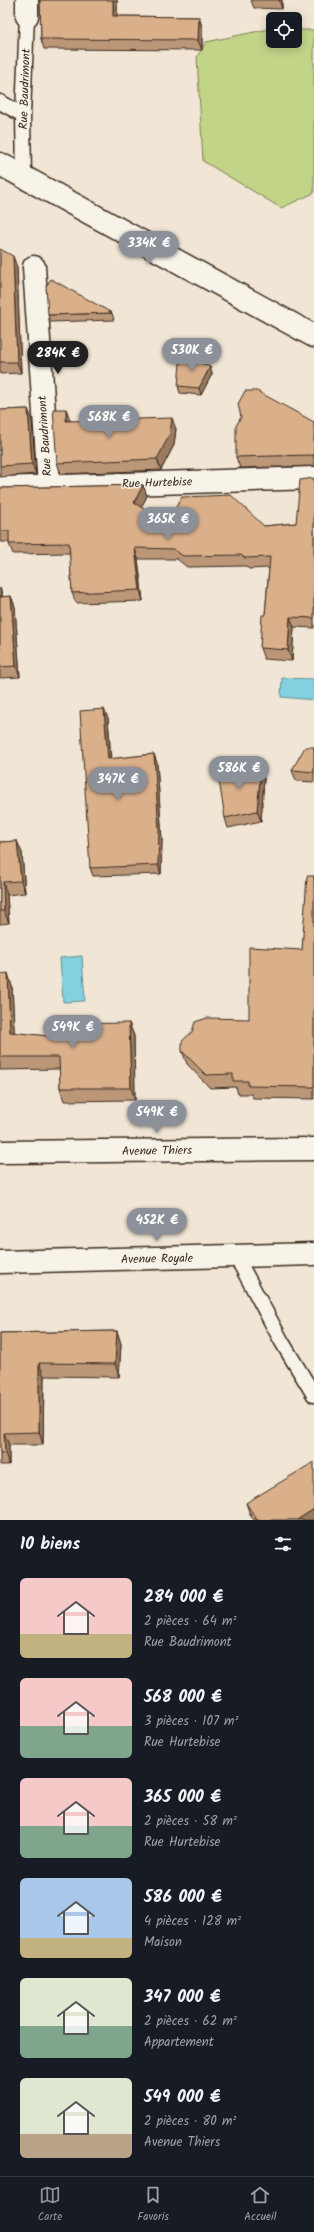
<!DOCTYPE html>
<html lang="fr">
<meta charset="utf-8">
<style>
body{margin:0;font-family:Kalam,sans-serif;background:#20242c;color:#f1f3f6;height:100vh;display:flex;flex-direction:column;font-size:15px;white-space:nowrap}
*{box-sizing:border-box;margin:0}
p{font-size:13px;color:#9ea1a6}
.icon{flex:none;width:22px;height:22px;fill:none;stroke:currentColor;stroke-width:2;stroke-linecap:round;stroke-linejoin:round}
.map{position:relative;height:1520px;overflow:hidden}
.details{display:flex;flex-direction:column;background:#171b24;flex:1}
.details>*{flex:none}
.tools{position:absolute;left:266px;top:12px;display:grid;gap:8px}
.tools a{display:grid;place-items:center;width:36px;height:36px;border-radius:6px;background:#171b24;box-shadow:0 2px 10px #0003;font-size:20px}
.price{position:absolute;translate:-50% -34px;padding:0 9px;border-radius:14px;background:#8c9099;color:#fff;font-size:13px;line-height:26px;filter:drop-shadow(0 1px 2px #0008)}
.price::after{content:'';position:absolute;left:50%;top:24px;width:12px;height:9px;margin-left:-6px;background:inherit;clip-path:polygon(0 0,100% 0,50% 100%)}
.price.selected{background:#222;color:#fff}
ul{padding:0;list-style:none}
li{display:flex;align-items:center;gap:12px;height:100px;padding:0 20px}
li span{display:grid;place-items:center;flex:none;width:112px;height:80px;border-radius:6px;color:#555}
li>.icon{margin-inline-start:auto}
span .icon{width:48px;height:48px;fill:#fffc;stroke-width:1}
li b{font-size:17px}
h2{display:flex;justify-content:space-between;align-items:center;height:48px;padding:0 20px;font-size:17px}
.tabs{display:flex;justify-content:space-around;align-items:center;height:56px;border-top:1px solid #363941;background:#171b24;font-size:11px;color:#9ea1a6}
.tabs a{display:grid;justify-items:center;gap:2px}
.tabs .selected{color:#8c9099}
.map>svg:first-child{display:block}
.green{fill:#c2d488;stroke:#7e7f53}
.water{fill:#82d1e0;stroke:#668e92}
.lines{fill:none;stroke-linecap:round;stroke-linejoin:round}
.service-casing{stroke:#3b2a1e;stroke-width:17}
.minor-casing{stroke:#3b2a1e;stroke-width:25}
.service{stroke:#f7f3e8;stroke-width:14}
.minor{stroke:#f7f3e8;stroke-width:22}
.wall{fill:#bb9778;stroke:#3b2a1e}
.shaded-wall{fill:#997b61;stroke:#3b2a1e}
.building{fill:#dab08b;stroke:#3b2a1e}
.labels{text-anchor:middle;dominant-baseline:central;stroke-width:3;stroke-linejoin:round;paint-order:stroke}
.street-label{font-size:12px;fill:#3b2a1e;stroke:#f7f3e8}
</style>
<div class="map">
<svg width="314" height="1520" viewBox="0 0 314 1520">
<rect width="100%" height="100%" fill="#f1e6d5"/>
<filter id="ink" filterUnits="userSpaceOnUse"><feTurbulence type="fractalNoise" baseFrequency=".025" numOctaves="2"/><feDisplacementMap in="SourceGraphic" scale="8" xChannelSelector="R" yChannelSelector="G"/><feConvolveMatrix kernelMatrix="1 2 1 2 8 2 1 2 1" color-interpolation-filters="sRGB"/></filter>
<g filter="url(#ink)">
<path class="green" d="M 269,29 L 273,29 L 273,41 L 295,41 L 295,30 L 314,30 L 314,193 L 281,208 L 203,161 L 197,57 L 206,42 Z"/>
<g class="water">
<path d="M 282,678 L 314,679 L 314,700 L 281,697 Z"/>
<path d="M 82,956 L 85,1001 L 63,1002 L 60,958 Z"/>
</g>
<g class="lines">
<g class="service-casing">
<g id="service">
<path d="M 0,102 L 23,115"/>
<path d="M 24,177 L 23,115 L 27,16"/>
<path d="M 237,1258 L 282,1342 L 314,1395"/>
</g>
</g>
<g class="minor-casing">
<g id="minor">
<path d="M 27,0 L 27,16"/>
<path d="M 0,164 L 314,336"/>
<path d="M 34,267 L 49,486"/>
<path d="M 0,488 L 314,478"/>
<path d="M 0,1152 L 314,1149"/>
<path d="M 0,1262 L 314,1254"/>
</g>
</g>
<use href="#service" class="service"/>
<use href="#minor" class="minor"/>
</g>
<g class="wall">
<path d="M 40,0 L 117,0 L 117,16 L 199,17 L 202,27 L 202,50 L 44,49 L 41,39 Z"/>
<path d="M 251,0 L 282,0 L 282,9 L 254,8 Z"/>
<path d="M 0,249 L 17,267 L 21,373 L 0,374 Z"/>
<path d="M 112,313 L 114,320 L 50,322 L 48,315 Z"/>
<path d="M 210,367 L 212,374 L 201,395 L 180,393 L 178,386 Z"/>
<path d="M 28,409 L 32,420 L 36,474 L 0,477 L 0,410 Z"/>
<path d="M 66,409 L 70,421 L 176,429 L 174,445 L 161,470 L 61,474 L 57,463 Z"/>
<path d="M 314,422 L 314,466 L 240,468 L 236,457 Z"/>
<path d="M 314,478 L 314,628 L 294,627 L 292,661 L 264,659 L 260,648 L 265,615 L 269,568 L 249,569 L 245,566 L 187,567 L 177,559 L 138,559 L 143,601 L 76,603 L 72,593 L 70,553 L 13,554 L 9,544 L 9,542 L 0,542 L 0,488 L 143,485 L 147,496 L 141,507 L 167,522 L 264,526 L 296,523 Z"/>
<path d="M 0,588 L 3,597 L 11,596 L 15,607 L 20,677 L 0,678 Z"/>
<path d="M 108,718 L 111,759 L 154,754 L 157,763 L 162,840 L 161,874 L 93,876 L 90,868 Z"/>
<path d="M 314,747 L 314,782 L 296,781 L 292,770 Z"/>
<path d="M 246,765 L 247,768 L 264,779 L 261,821 L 228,828 L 225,818 Z"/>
<path d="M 17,841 L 22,853 L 25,893 L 7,895 L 9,923 L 0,924 L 0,842 Z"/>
<path d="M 314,876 L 314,1099 L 253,1098 L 251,1094 L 238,1094 L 236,1087 L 210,1088 L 187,1064 L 182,1051 L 249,1019 L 302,950 Z"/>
<path d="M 0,974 L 12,986 L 14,1033 L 59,1037 L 129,1023 L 134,1036 L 135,1100 L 64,1101 L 60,1088 L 60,1069 L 0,1070 Z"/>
<path d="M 117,1331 L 121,1344 L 119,1377 L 44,1376 L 43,1445 L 9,1445 L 9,1465 L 0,1465 L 0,1333 Z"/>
<path d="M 246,1503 L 314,1520 L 254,1520 L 250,1515 Z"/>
</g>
<g class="shaded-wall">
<path d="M 113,0 L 117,0 L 117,26 L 113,16 Z"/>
<path d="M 279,0 L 282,0 L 282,9 Z"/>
<path d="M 199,17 L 202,27 L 202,50 L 198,40 Z"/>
<path d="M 13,256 L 17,267 L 21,373 L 17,362 Z"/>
<path d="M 210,367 L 212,374 L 201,395 L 199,388 Z"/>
<path d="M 28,409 L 32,420 L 36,474 L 32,464 Z"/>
<path d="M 66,409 L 70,420 L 70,432 L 66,421 Z"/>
<path d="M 172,418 L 176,429 L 174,445 L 161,470 L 157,459 Z"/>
<path d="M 143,485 L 147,496 L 138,514 L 134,503 Z"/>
<path d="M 135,548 L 138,559 L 143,601 L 140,590 Z"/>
<path d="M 0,588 L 3,597 L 0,597 Z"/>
<path d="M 11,596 L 15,607 L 20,677 L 16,666 Z"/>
<path d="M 290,617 L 294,627 L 292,661 L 288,650 Z"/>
<path d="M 104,709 L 108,718 L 111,767 L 108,759 Z"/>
<path d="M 154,754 L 157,763 L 162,840 L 161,874 L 158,865 Z"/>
<path d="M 261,769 L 264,779 L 261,821 L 257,811 Z"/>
<path d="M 17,841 L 22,853 L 25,893 L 21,881 Z"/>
<path d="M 3,882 L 7,895 L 9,923 L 4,911 Z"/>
<path d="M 8,973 L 12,986 L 15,1045 L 10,1032 Z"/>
<path d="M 129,1023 L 134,1036 L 135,1100 L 131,1088 Z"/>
<path d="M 117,1331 L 121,1344 L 119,1377 L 115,1364 Z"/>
<path d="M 39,1363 L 44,1376 L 43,1445 L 39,1432 Z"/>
<path d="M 4,1433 L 9,1445 L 9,1465 L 5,1453 Z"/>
<path d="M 314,1509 L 314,1520 L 297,1520 Z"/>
</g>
<g class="building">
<path d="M 40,0 L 113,0 L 113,16 L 199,17 L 198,40 L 41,39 Z"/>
<path d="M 0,249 L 13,256 L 17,362 L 0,362 Z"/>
<path d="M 51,279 L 112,313 L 48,315 L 46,286 Z"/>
<path d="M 181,352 L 210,367 L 199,388 L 178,386 Z"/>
<path d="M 245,391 L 257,391 L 314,422 L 314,456 L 310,455 L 236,457 L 236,426 L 241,417 L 238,404 Z"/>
<path d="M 28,409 L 32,464 L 0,466 L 0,410 Z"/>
<path d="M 53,409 L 66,409 L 66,421 L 172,418 L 170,434 L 157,459 L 57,463 Z"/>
<path d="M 314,478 L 314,618 L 290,617 L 288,650 L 260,648 L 262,615 L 265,615 L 270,557 L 245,558 L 241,555 L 183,556 L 173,549 L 135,548 L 140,590 L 72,593 L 69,543 L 9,544 L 9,531 L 0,531 L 0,488 L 143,485 L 134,503 L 167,522 L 182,497 L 231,495 L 264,526 L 296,523 L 300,480 Z"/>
<path d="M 0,595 L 0,597 L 11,596 L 16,666 L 0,667 Z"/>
<path d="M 104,709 L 108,759 L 154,754 L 159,831 L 158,865 L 90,868 L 80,711 Z"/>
<path d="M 305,747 L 314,747 L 314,772 L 292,770 Z"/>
<path d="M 246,765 L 246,768 L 261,769 L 257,811 L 225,818 L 217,768 Z"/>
<path d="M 17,841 L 21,881 L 3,882 L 4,911 L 0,911 L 0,842 Z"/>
<path d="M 307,876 L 314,876 L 314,1087 L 248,1086 L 248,1081 L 233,1081 L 233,1074 L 206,1075 L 182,1051 L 182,1041 L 192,1032 L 195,1022 L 207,1018 L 249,1019 L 249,947 L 302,950 Z"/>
<path d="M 8,973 L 10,1032 L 59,1037 L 59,1024 L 129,1023 L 131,1088 L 60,1088 L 59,1057 L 0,1057 L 0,974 Z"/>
<path d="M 117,1331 L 115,1364 L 39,1363 L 39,1432 L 4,1433 L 5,1453 L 0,1453 L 0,1333 Z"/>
<path d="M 314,1462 L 314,1509 L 297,1520 L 257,1520 L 246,1503 Z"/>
</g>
</g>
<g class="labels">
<g class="street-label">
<text transform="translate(25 89) rotate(-88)">Rue Baudrimont</text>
<text transform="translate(45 436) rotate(-94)">Rue Baudrimont</text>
<text transform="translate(157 483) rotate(-2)">Rue Hurtebise</text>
<text transform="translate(157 1151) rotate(-1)">Avenue Thiers</text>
<text transform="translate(157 1259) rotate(-1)">Avenue Royale</text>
</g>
</g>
</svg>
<div class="tools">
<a><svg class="icon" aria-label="locate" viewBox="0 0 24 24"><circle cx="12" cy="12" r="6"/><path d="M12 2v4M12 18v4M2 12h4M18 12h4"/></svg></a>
</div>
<b class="price" style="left:149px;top:265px">334K €</b>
<b class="price" style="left:192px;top:372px">530K €</b>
<b class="price selected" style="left:58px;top:375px">284K €</b>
<b class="price" style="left:109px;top:439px">568K €</b>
<b class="price" style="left:168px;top:541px">365K €</b>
<b class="price" style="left:239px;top:790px">586K €</b>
<b class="price" style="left:118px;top:801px">347K €</b>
<b class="price" style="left:73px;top:1049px">549K €</b>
<b class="price" style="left:157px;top:1134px">549K €</b>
<b class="price" style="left:157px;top:1242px">452K €</b>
</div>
<section class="details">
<h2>10 biens<svg class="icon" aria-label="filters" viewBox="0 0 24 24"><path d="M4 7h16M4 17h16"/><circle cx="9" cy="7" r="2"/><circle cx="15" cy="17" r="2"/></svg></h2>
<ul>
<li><span style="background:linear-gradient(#f6c9c9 70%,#c2b280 0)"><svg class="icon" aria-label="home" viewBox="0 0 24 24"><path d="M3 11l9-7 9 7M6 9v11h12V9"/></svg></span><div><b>284 000 €</b><p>2 pièces · 64 m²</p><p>Rue Baudrimont</p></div></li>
<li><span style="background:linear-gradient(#f6c9c9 60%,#7fa58c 0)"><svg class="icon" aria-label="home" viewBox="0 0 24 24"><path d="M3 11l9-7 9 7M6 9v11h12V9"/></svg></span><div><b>568 000 €</b><p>3 pièces · 107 m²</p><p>Rue Hurtebise</p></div></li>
<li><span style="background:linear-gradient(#f6c9c9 60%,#7fa58c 0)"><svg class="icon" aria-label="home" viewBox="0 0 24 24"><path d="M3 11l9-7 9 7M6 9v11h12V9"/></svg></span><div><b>365 000 €</b><p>2 pièces · 58 m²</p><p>Rue Hurtebise</p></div></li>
<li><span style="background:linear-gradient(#a9c7e8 75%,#c2b280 0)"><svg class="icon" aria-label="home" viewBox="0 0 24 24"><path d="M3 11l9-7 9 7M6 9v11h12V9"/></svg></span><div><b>586 000 €</b><p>4 pièces · 128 m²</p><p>Maison</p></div></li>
<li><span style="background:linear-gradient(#dfe7d0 60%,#7fa58c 0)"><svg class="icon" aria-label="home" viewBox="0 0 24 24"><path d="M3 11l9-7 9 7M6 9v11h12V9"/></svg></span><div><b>347 000 €</b><p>2 pièces · 62 m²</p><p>Appartement</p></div></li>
<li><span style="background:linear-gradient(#dfe7d0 70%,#b9a48a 0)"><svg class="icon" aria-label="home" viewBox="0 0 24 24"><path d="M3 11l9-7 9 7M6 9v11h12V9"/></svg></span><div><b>549 000 €</b><p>2 pièces · 80 m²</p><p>Avenue Thiers</p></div></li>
</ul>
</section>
<nav class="tabs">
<a class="selected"><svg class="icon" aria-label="map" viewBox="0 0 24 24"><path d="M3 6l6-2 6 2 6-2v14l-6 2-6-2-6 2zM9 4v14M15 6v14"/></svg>Carte</a>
<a><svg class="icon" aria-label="saved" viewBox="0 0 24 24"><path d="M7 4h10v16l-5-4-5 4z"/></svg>Favoris</a>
<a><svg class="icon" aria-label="home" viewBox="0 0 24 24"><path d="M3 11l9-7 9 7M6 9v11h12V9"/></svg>Accueil</a>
</nav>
